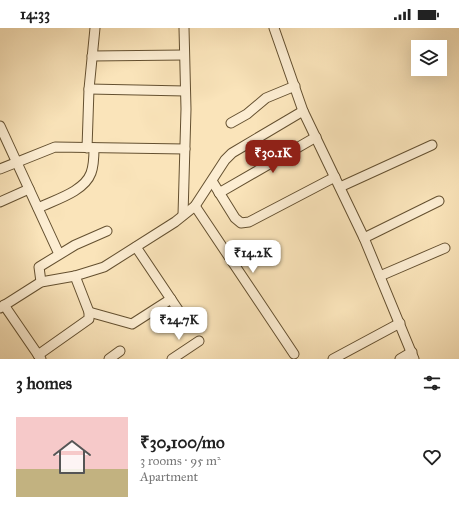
<!DOCTYPE html>
<meta charset="utf-8">
<style>
body{margin:0;font-family:"IM FELL Great Primer",serif;background:#f2f2f2;color:#222;height:100vh;display:flex;flex-direction:column;font-size:15px;white-space:nowrap}
*{box-sizing:border-box;margin:0}
p{font-size:13px;color:#767676}
.icon{flex:none;width:22px;height:22px;fill:none;stroke:currentColor;stroke-width:2;stroke-linecap:round;stroke-linejoin:round}
.map{position:relative;height:331px;overflow:hidden}
.details{display:flex;flex-direction:column;background:#fff;flex:1}
.details>*{flex:none}
.controls{position:absolute;left:411px;top:12px;display:grid;gap:8px}
.controls a{display:grid;place-items:center;width:36px;height:36px;border-radius:0px;background:#fff;box-shadow:0 4px 16px #0002;font-size:20px}
.price{position:absolute;translate:-50% -34px;padding:0 9px;border-radius:8px;background:#fff;color:#222;font-size:13px;line-height:26px;filter:drop-shadow(0 1px 2px #0008)}
.price::after{content:'';position:absolute;left:50%;top:24px;width:12px;height:9px;margin-left:-6px;background:inherit;clip-path:polygon(0 0,100% 0,50% 100%)}
.price.active{background:#8f2418;color:#fff}
ul{padding:0;list-style:none}
li{display:flex;align-items:center;gap:12px;height:100px;padding:0 16px}
li span{display:grid;place-items:center;flex:none;width:112px;height:80px;border-radius:0px;color:#555}
li>.icon{margin-inline-start:auto}
span .icon{width:48px;height:48px;fill:#fffc;stroke-width:1}
li b{font-size:17px}
h2{display:flex;justify-content:space-between;align-items:center;height:48px;padding:0 16px;font-size:17px}
.status{display:flex;justify-content:space-between;align-items:center;height:28px;padding:0 20px;background:#fff;direction:ltr}
.status svg{height:11px;fill:currentColor}
.map>svg:first-child{display:block}
.lines{fill:none;stroke-linecap:round;stroke-linejoin:round}
.minor-casing{stroke:#645030;stroke-width:11}
.minor{stroke:#fcedd2;stroke-width:9}
</style>
<div class="status"><b>14:33</b><svg viewBox="0 0 49 12"><path d="M0 12V9h3v3zM5 12V6h3v6zM10 12V3h3v9zM15 12V0h3v12zM26 1h20v11H26zM47 4h2v5h-2z"/></svg></div>
<div class="map">
<svg width="459" height="331" viewBox="0 0 459 331">
<rect width="100%" height="100%" fill="#fae4ba"/>
<filter id="stains"><feTurbulence type="fractalNoise" baseFrequency=".005" numOctaves="4"/><feColorMatrix values="0 0 0 0 .2 0 0 0 0 .09 0 0 0 0 .02 0 0 0 .5 -.17"/></filter>
<radialGradient id="worn" r=".72"><stop offset=".6" stop-color="#630" stop-opacity="0"/><stop offset="1" stop-color="#630" stop-opacity=".3"/></radialGradient>
<g class="lines">
<g class="minor-casing">
<g id="minor">
<path d="M 274,0 L 303,83 L 364,210 L 414,331"/>
<path d="M 92,28 L 184,27"/>
<path d="M 89,61 L 185,63"/>
<path d="M 231,95 L 247,86 L 266,70 L 295,58"/>
<path d="M 0,98 L 59,226"/>
<path d="M 87,120 L 89,61 L 95,0"/>
<path d="M 0,141 L 55,119 L 185,121"/>
<path d="M 212,153 L 235,190 L 241,195 L 249,194 L 335,149"/>
<path d="M 340,159 L 432,117"/>
<path d="M 219,165 L 316,109"/>
<path d="M 0,174 L 29,161"/>
<path d="M 195,178 L 294,326"/>
<path d="M 38,180 C 54,172 84,164 91,145 C 94,137 94,128 94,120"/>
<path d="M 183,187 L 186,81 L 184,0"/>
<path d="M 364,210 L 439,173"/>
<path d="M 136,219 L 185,292"/>
<path d="M 380,248 L 445,220"/>
<path d="M 41,254 L 39,239 L 75,217 L 107,203"/>
<path d="M 4,277 L 41,331"/>
<path d="M 0,280 L 41,254 L 75,248 L 104,239 L 175,194 L 195,178 L 225,132 L 232,125 L 303,83"/>
<path d="M 89,284 L 132,296 L 171,271"/>
<path d="M 38,327 L 89,291 L 89,284 L 75,248"/>
<path d="M 109,331 L 120,323"/>
<path d="M 172,331 L 199,313"/>
<path d="M 333,331 L 400,295"/>
<path d="M 400,331 L 412,324"/>
</g>
</g>
<use href="#minor" class="minor"/>
</g>
<rect width="100%" height="100%" filter="url(#stains)"/>
<rect width="100%" height="100%" fill="url(#worn)"/>
</svg>
<div class="controls">
<a><svg class="icon" aria-label="layers" viewBox="0 0 24 24"><path d="M12 4l9 5-9 5-9-5zM3 14l9 5 9-5"/></svg></a>
</div>
<b class="price active" style="left:273px;top:146px">₹30.1K</b>
<b class="price" style="left:253px;top:246px">₹14.2K</b>
<b class="price" style="left:179px;top:313px">₹24.7K</b>
</div>
<section class="details">
<h2>3 homes<svg class="icon" aria-label="filters" viewBox="0 0 24 24"><path d="M4 7h16M4 17h16"/><circle cx="9" cy="7" r="2"/><circle cx="15" cy="17" r="2"/></svg></h2>
<ul>
<li><span style="background:linear-gradient(#f6c9c9 65%,#c2b280 0)"><svg class="icon" aria-label="home" viewBox="0 0 24 24"><path d="M3 11l9-7 9 7M6 9v11h12V9"/></svg></span><div><b>₹30,100/mo</b><p>3 rooms · 95 m²</p><p>Apartment</p></div><svg class="icon" aria-label="heart" viewBox="0 0 24 24"><path d="M12 20l-8-8c-3-5 5-10 8-4 3-6 11-1 8 4z"/></svg></li>
</ul>
</section>
